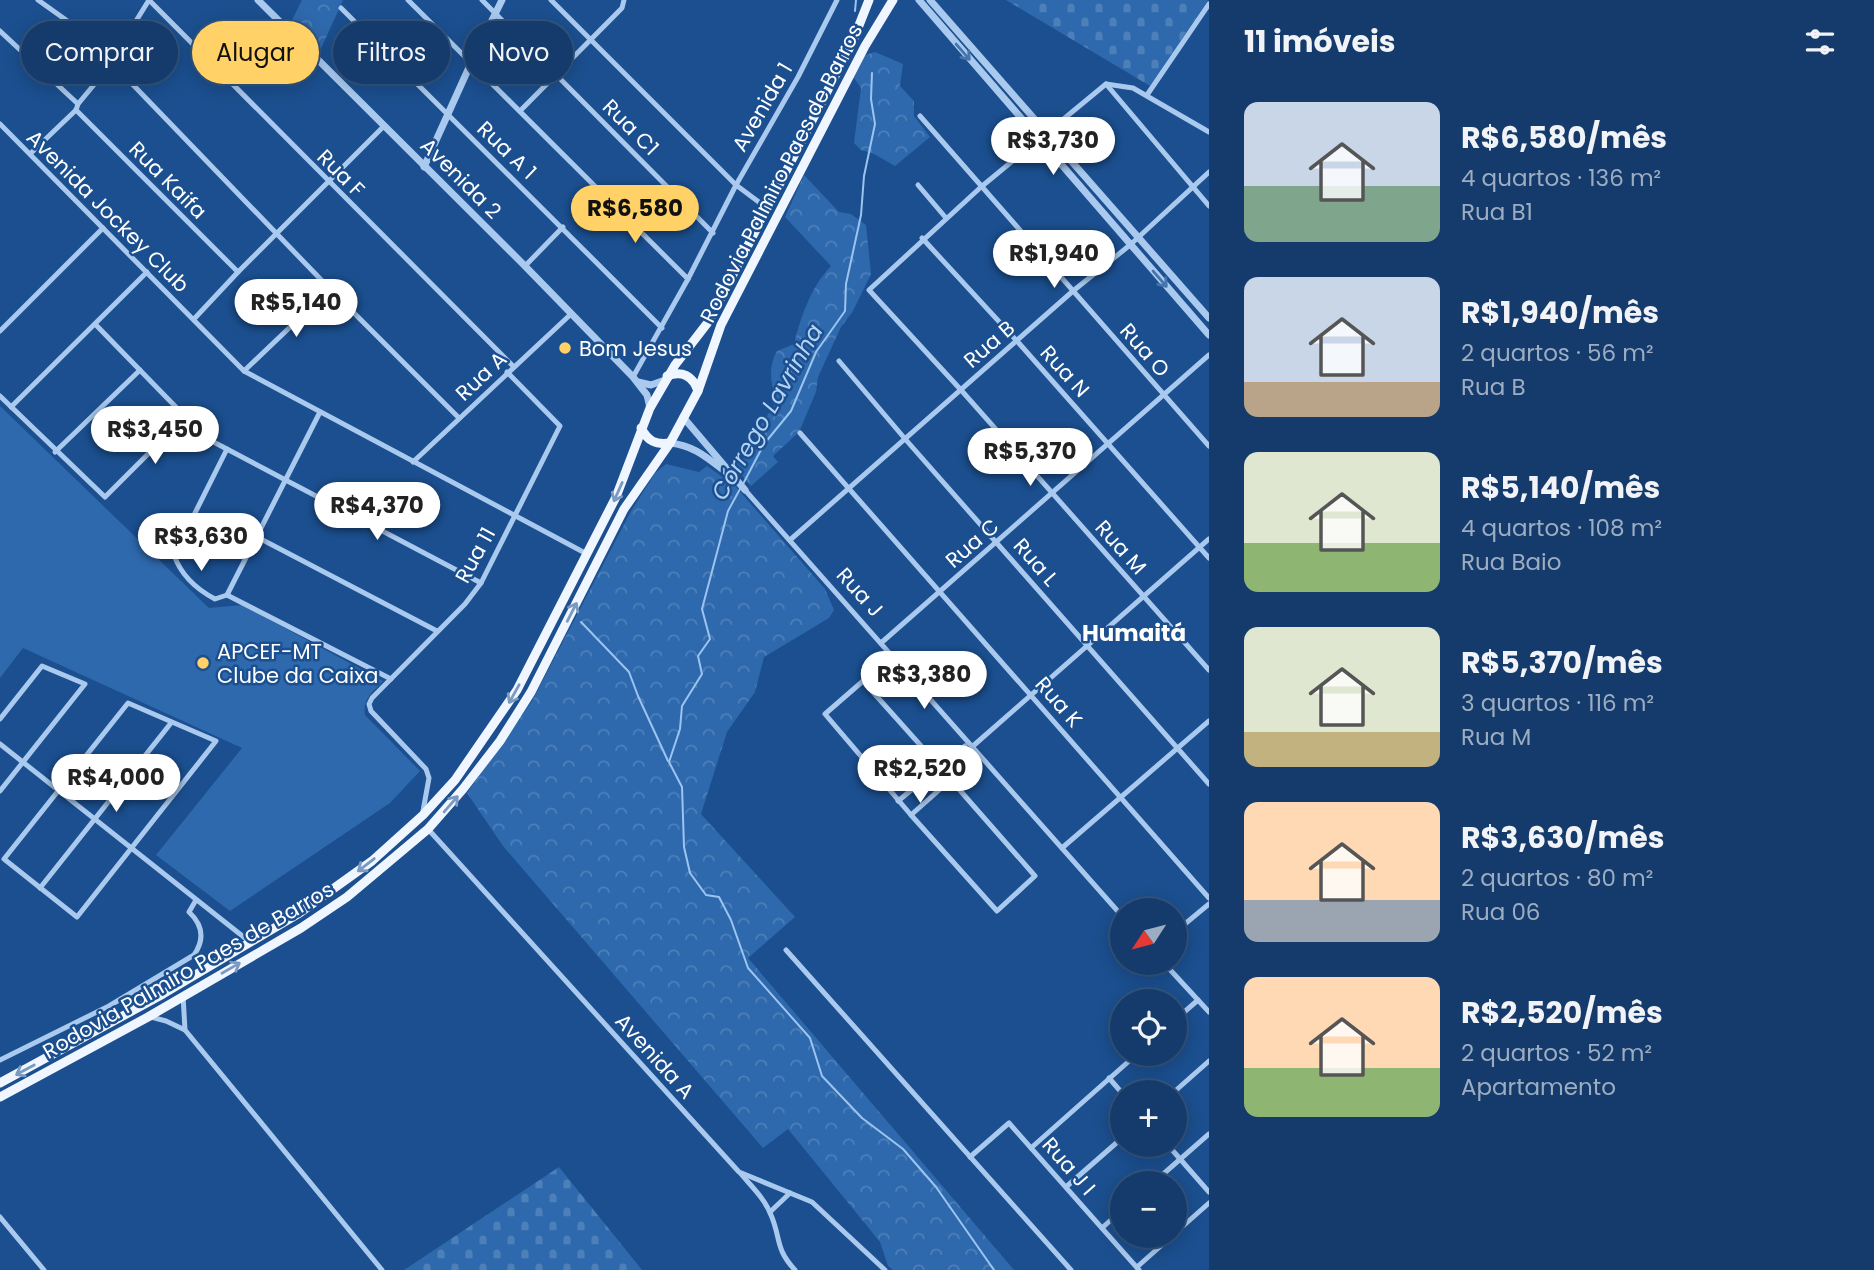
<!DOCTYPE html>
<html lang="pt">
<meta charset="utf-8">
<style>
body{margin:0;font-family:Poppins,sans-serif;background:#214673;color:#f1f3f6;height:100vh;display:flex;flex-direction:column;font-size:26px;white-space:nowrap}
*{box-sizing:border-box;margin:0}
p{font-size:23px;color:#9dadc1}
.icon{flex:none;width:38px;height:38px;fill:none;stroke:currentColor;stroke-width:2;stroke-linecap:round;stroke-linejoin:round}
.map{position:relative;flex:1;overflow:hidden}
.sheet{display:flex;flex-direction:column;background:#143b6b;width:665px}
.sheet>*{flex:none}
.hud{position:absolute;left:21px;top:21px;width:665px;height:63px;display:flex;gap:14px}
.needle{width:46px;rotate:234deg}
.controls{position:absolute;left:1110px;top:898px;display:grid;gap:14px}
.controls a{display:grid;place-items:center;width:77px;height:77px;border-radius:50%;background:#143b6b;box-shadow:0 4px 18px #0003,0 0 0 2px #33557e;font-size:35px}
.price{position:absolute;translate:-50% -60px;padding:0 16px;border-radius:24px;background:#fff;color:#222;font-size:23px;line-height:46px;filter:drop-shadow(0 2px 4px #0008)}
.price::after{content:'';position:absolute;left:50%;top:42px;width:21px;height:16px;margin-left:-10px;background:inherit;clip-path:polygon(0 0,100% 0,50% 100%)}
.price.on{background:#ffd166;color:#111}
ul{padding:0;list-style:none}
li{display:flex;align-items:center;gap:21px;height:175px;padding:0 35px}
li span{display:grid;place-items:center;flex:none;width:196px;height:140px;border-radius:14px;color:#555}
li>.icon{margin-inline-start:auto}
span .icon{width:84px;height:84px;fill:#fffc;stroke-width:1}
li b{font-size:30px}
h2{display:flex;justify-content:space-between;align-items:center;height:84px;padding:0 35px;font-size:30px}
.chip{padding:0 24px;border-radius:32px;background:#143b6b;box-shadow:0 4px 18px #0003,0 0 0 2px #33557e;font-size:24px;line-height:63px}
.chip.on{background:#ffd166;color:#111}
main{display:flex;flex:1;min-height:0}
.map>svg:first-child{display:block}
.forest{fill:url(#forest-crowns)}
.cemetery{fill:url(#cemetery-stones)}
.pitch{fill:#2e69ad}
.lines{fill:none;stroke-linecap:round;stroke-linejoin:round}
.stream{stroke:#9cc4f0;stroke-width:2}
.minor{stroke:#a9c9ee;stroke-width:5}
.tertiary{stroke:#a9c9ee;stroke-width:7}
.primary{stroke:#f0f6ff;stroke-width:9}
.oneway{stroke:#4674ac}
.oneway2{stroke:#7b9ac1}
.poi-dot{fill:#ffd166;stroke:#1b4f8f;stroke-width:2.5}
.labels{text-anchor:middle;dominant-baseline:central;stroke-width:5;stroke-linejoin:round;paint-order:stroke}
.street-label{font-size:21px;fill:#fff;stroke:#1b4f8f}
.poi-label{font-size:21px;fill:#fff;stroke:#1b4f8f;text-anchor:start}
.water-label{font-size:23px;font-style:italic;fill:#b5d3f5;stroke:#1b4f8f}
.neighbourhood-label{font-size:23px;font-weight:bold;fill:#fff;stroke:#1b4f8f}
</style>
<main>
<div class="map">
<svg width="1209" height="1270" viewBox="0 0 1209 1270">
<defs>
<pattern id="forest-crowns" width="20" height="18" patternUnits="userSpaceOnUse" patternTransform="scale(1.75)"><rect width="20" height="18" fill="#2e69ad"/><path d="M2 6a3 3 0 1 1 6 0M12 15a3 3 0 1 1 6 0" fill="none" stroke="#4d80b9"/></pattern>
<pattern id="cemetery-stones" width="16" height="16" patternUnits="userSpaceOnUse" patternTransform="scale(1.75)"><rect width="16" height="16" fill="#2e69ad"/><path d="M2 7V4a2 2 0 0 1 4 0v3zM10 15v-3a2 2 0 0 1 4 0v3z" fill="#4d80b9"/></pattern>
</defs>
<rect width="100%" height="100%" fill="#1b4f8f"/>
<g class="forest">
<path d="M 302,0 L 343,0 L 319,53 L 291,22 Z"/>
<path d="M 875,52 L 903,64 L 900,86 L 914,101 L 914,116 L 930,137 L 895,166 L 874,154 L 861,150 L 854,143 L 861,88 L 854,78 L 865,55 Z"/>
<path d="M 804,175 L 839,212 L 851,214 L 866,225 L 871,274 L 853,311 L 841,327 L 818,377 L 816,392 L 799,432 L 773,456 L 778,462 L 751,486 L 734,466 L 760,443 L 754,435 L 777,401 C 770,383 768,367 777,351 L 794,344 C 801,316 811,287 831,266 L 785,217 Z"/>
<path d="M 666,464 L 699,472 L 707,466 L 736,487 L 825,589 L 834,610 L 829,618 L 764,657 L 755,692 L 727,732 L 701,814 L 795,917 L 748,958 L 1014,1270 L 893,1270 L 888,1266 L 880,1242 L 788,1129 L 763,1148 L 503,846 L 467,793 L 532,701 L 630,513 L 655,473 Z"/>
</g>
<g class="cemetery">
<path d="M 1006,0 L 1208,0 L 1150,86 Z"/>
<path d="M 559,1167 L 642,1270 L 404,1270 Z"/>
</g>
<path class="pitch" d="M 0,406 L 209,608 L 242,605 L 383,681 C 373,692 362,699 365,715 L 420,771 L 390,803 L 230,911 L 156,855 L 242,748 L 23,648 L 0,678 Z"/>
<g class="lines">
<g class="stream">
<path d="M 855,11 L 856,0"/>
<path d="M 743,484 L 764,444 L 791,411 L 816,352 L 845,311 L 846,284 L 861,215 L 864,176 L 875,124 L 871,99 L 872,73"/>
<path d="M 740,489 L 728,511 L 702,609 L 710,639 L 698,656 L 702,674 L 682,706 L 680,729 L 669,762 L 682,787 L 684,847 L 690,873 L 706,895 L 719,897 L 731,920 L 748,968 L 810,1038 L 822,1076 L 862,1118 L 903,1149 L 936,1187 L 994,1270"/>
<path d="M 581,622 L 629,672 L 638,696 L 668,761"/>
</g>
<g class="minor">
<path d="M 38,0 L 115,55 L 149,0"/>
<path d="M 149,0 L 513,366"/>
<path d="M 408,0 L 688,279"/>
<path d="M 482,0 L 713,233"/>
<path d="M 551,0 L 736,185 L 767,208"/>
<path d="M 341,8 L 662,328"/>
<path d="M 0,31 L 78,104 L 76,110"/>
<path d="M 115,55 L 112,63 L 330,289 L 459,418"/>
<path d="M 1106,84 L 1209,206"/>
<path d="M 1147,95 L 1209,4"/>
<path d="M 78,104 L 112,63"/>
<path d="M 76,110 L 238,272"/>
<path d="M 520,111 L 622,8 L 624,0"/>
<path d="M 920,116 L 1209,446"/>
<path d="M 0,124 L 244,371 L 587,554"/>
<path d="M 1209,132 L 1133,88 L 1106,84 L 981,187 L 869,290 L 961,390 L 1209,670"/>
<path d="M 30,154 L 76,110"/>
<path d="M 918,185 L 946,218"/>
<path d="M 922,238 L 1017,341 L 1209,558"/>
<path d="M 525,266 L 563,227"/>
<path d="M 194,319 L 238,272 L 384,126"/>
<path d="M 95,324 L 206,438 L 481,583"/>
<path d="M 0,331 L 103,228"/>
<path d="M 839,361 L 906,440 L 1209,784"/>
<path d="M 244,371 L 330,289"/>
<path d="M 633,377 L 688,279 L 736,185 L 798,77 L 837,0"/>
<path d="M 0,396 L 105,497 L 186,416"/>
<path d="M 11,407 L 147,272"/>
<path d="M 800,433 L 1209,898"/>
<path d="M 55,452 L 140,370"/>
<path d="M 413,462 L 571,314"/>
<path d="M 745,490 L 1122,916"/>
<path d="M 255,536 L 437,631"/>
<path d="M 790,540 L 1073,291 L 1130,245 L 1209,172"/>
<path d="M 227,595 L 320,412"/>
<path d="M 227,595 L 215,599 C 196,589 181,575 174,555 L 227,449"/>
<path d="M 227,595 L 391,679"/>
<path d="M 881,643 L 1209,355"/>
<path d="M 128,703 L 216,741 L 77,917 L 4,859 Z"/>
<path d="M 0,719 L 42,666 L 85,684 L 0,791"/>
<path d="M 0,744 L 250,942"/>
<path d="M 973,746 L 1209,539"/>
<circle cx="945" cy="773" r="9"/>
<path d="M 939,766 L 863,681 L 825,714 L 911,815 L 997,911 L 1035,876 L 950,779"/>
<path d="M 898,801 L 965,746"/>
<path d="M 423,811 L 429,778 L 426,769 L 371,711 L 369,704 L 372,698 L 465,604 L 481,583 L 560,426 L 507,372"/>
<path d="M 911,815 L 975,758"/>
<path d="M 428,829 L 739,1172 L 812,1202 L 885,1270"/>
<path d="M 1062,848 L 1209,721"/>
<path d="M 40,888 L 171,723"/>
<path d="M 1174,933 L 1209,904"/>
<path d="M 786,950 L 1071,1270"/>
<path d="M 1163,962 L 1209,1012"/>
<path d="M 183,995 L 185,1030"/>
<path d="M 151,1017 L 166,1021 L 185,1030 L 382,1270"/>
<path d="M 1174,1021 L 1198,1000"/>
<path d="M 0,1060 L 109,1006 L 194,955 C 205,939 203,925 189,912 L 196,900"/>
<path d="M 1109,1078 L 1122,1093"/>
<path d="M 1174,1092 L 1209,1061"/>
<path d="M 1167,1144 L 1209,1192"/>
<path d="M 1031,1148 L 1137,1054"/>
<path d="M 970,1157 L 1009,1123 L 1139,1270"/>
<path d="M 741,1174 C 752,1187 765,1199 771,1215 C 781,1238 775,1249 795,1270"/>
<path d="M 1153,1183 L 1209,1134"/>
<path d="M 1066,1187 L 1122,1138"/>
<path d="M 770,1212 L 790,1193"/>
<path d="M 0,1217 L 44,1270"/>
<path d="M 1102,1228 L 1122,1210"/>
<path d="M 1174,1234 L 1209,1203"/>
<path d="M 1137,1267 L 1172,1236"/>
</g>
<g class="tertiary">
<path d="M 258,0 L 523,264 L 633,377 L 647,395 L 650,408"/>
<path d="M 919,0 L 1209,335"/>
<path d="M 930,0 L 1209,318"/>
<path d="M 424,167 L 471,63 L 502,0"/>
<path d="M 638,382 L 651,385 L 665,380"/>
<path d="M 683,417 L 745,490"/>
<path d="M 670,443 C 695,446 706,457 726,472"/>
</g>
<g class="primary">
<path d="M 667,376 C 682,370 693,376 698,391"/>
<path d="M 641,428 C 648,441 655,445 670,443"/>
<path d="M 0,1083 L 163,994 L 298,914 L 372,861 L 423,815 L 455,780 L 517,690 L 616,497 L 650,408 L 675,365 L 709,321 L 852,43 L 869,0"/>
<path d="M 0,1097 L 148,1017 L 301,928 L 347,897 L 428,829 L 463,789 L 500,741 L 531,692 L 624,509 L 670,443 L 698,391 L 721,325 L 865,46 L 893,0"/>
</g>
</g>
<defs><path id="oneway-shaft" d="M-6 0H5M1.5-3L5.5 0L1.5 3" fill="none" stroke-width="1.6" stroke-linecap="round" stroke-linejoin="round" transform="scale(1.75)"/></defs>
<g class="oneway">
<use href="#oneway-shaft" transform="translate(963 52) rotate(49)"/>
<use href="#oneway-shaft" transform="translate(1160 279) rotate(49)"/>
</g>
<g class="oneway2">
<use href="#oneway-shaft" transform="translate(618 492) rotate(114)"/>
<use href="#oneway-shaft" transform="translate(572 612) rotate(-63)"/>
<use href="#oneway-shaft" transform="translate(514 694) rotate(119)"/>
<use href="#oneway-shaft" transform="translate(451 804) rotate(-49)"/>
<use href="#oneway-shaft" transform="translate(366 865) rotate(142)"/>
<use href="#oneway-shaft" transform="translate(231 968) rotate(-30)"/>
<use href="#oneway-shaft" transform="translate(25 1070) rotate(152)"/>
</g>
<g class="poi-dot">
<circle cx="565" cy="348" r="7"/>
<circle cx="203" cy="663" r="7"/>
</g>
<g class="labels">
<g class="street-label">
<text transform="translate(762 107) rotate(-60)">Avenida 1</text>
<text transform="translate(631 127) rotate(45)">Rua C1</text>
<text transform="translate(507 150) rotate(44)">Rua A 1</text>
<text transform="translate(341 173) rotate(45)">Rua F</text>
<text transform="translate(781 173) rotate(-63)">Rodovia Palmiro Paes de Barros</text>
<text transform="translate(461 178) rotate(45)">Avenida 2</text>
<text transform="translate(168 180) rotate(45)">Rua Kaifa</text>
<text transform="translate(108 211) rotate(45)">Avenida Jockey Club</text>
<text transform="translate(989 344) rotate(-41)">Rua B</text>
<text transform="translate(1145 350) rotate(49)">Rua O</text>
<text transform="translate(1065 371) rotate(48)">Rua N</text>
<text transform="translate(481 376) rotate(-43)">Rua A</text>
<text transform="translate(972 543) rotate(-41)">Rua C</text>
<text transform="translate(1121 547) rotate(48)">Rua M</text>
<text transform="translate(475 555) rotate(-61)">Rua 11</text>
<text transform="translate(1036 562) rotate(49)">Rua L</text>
<text transform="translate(860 592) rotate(48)">Rua J</text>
<text transform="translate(1059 702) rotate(49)">Rua K</text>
<text transform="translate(188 970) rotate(-30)">Rodovia Palmiro Paes de Barros</text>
<text transform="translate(655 1056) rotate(48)">Avenida A</text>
<text transform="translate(1069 1166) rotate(49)">Rua J I</text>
</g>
<g class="poi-label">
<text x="579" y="348">Bom Jesus</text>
<text x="217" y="651">APCEF-MT<tspan x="217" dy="24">Clube da Caixa</tspan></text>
</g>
<g class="water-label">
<text transform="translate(767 412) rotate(-60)">Córrego Lavrinha</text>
</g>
<g class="neighbourhood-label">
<text x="1134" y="633">Humaitá</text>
</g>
</g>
</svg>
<div class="controls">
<a><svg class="needle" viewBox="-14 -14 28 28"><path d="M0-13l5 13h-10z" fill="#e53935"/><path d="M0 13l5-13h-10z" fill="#9dadc1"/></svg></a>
<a><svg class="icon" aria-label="locate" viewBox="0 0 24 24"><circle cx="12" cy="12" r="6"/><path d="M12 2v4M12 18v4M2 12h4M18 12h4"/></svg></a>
<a>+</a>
<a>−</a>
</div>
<b class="price" style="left:1053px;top:177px">R$3,730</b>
<b class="price on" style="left:635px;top:245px">R$6,580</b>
<b class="price" style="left:1054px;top:290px">R$1,940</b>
<b class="price" style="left:296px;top:339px">R$5,140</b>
<b class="price" style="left:155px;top:466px">R$3,450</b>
<b class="price" style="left:1030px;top:488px">R$5,370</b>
<b class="price" style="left:377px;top:542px">R$4,370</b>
<b class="price" style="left:201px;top:573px">R$3,630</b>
<b class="price" style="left:924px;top:711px">R$3,380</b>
<b class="price" style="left:920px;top:805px">R$2,520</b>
<b class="price" style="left:116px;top:814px">R$4,000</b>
<div class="hud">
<a class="chip">Comprar</a>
<a class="chip on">Alugar</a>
<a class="chip">Filtros</a>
<a class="chip">Novo</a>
</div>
</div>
<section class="sheet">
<h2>11 imóveis<svg class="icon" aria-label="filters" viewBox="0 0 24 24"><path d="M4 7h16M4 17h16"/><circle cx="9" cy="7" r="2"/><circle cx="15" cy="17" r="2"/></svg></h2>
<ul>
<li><span style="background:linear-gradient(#c9d6e8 60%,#7fa58c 0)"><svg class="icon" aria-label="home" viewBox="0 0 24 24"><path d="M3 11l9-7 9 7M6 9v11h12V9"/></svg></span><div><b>R$6,580/mês</b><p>4 quartos · 136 m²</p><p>Rua B1</p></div></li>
<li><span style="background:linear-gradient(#c9d6e8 75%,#b9a48a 0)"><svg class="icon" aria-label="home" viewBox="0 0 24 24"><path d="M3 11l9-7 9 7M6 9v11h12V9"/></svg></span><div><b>R$1,940/mês</b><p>2 quartos · 56 m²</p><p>Rua B</p></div></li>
<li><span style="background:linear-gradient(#dfe7d0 65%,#8fb573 0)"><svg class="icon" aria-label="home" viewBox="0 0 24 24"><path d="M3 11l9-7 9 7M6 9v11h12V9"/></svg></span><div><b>R$5,140/mês</b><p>4 quartos · 108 m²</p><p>Rua Baio</p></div></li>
<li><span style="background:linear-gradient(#dfe7d0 75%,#c2b280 0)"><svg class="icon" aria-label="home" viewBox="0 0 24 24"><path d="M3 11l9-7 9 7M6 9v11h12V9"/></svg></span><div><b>R$5,370/mês</b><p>3 quartos · 116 m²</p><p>Rua M</p></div></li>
<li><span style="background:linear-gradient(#ffd9b3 70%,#9aa5b1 0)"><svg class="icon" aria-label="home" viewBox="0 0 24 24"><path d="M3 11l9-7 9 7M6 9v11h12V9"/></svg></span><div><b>R$3,630/mês</b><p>2 quartos · 80 m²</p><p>Rua 06</p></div></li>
<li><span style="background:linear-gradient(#ffd9b3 65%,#8fb573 0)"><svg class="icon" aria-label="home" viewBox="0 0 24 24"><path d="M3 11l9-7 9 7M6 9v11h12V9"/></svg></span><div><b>R$2,520/mês</b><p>2 quartos · 52 m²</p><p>Apartamento</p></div></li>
</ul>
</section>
</main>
